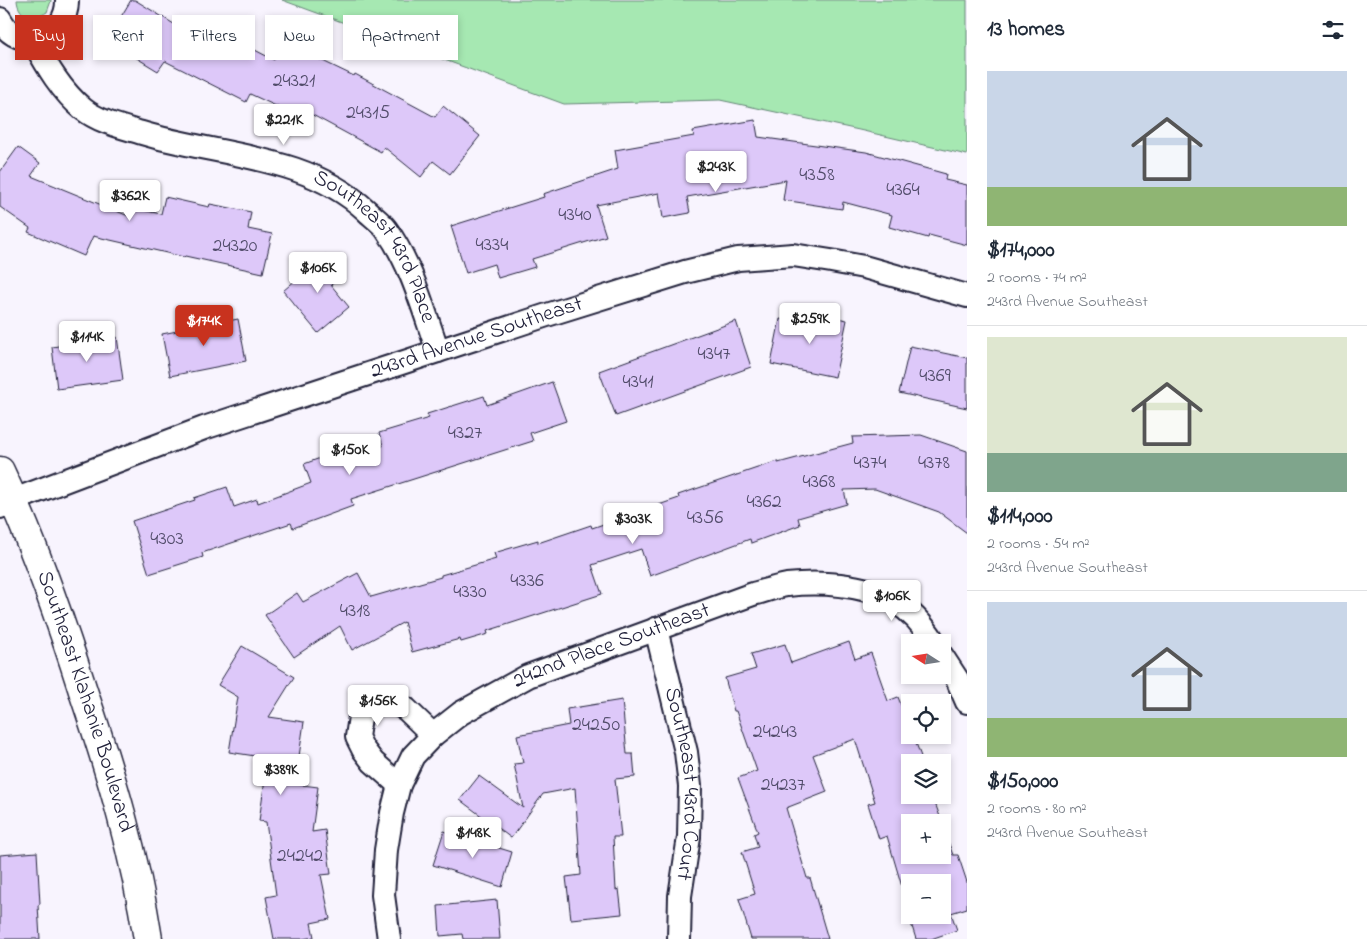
<!DOCTYPE html>
<meta charset="utf-8">
<style>
body{margin:0;font-family:"Indie Flower",sans-serif;background:#f6f6f7;color:#1f2937;height:100vh;display:flex;flex-direction:column;font-size:19px;white-space:nowrap}
*{box-sizing:border-box;margin:0}
p{font-size:16px;color:#747a83}
.icon{flex:none;width:28px;height:28px;fill:none;stroke:currentColor;stroke-width:2;stroke-linecap:round;stroke-linejoin:round}
.map{position:relative;flex:1;overflow:hidden}
.panel{display:flex;flex-direction:column;background:#fff;width:400px}
.panel>*{flex:none}
.banner{position:absolute;left:15px;top:15px;width:475px;height:45px;display:flex;gap:10px}
.needle{width:32px;rotate:282deg}
.tools{position:absolute;left:901px;top:634px;display:grid;gap:10px}
.tools a{display:grid;place-items:center;width:50px;height:50px;border-radius:0px;background:#fff;box-shadow:0 2px 8px #0003;font-size:25px}
.price{position:absolute;translate:-50% -42px;padding:0 11px;border-radius:5px;background:#fff;color:#222;font-size:16px;line-height:32px;filter:drop-shadow(0 1px 2px #0008)}
.price::after{content:'';position:absolute;left:50%;top:30px;width:15px;height:11px;margin-left:-8px;background:inherit;clip-path:polygon(0 0,100% 0,50% 100%)}
.price.selected{background:#c8321e;color:#fff}
ul{padding:0;list-style:none}
li{display:grid;align-content:center;gap:10px;height:265px;padding:0 20px}
li+li{border-top:1px solid #e0e1e3}
li span{display:grid;place-items:center;height:155px;border-radius:0px;color:#555}
li>.icon{margin-inline-start:auto}
span .icon{width:90px;height:90px;fill:#fffc;stroke-width:1}
li b{font-size:21px}
h2{display:flex;justify-content:space-between;align-items:center;height:60px;padding:0 20px;font-size:21px}
.pill{padding:0 18px;border-radius:0px;background:#fff;box-shadow:0 2px 8px #0003;font-size:18px;line-height:45px}
.pill.selected{background:#c8321e;color:#fff}
main{display:flex;flex:1;min-height:0}
.map>svg:first-child{display:block}
.green{fill:#a6e8b2;stroke:#648576}
.building{fill:#ddc8f9;stroke:#22223b;fill-rule:evenodd}
.lines{fill:none;stroke-linecap:round;stroke-linejoin:round}
.street-casing{stroke:#22223b;stroke-width:26}
.secondary-casing{stroke:#22223b;stroke-width:31}
.street{stroke:#fff;stroke-width:22}
.secondary{stroke:#fff;stroke-width:28}
.labels{text-anchor:middle;dominant-baseline:central;stroke-width:4;stroke-linejoin:round;paint-order:stroke}
.number-label{font-size:20px;fill:#514c6a}
.street-label{font-size:22px;fill:#22223b;stroke:#fff}
</style>
<main>
<div class="map">
<svg width="967" height="939" viewBox="0 0 967 939">
<rect width="100%" height="100%" fill="#f8f4fe"/>
<filter id="ink" filterUnits="userSpaceOnUse"><feTurbulence type="fractalNoise" baseFrequency=".02" numOctaves="2"/><feDisplacementMap in="SourceGraphic" scale="10" xChannelSelector="R" yChannelSelector="G"/><feConvolveMatrix kernelMatrix="1 2 1 2 8 2 1 2 1" color-interpolation-filters="sRGB"/></filter>
<g filter="url(#ink)">
<g class="green">
<path d="M 17,0 L 51,0 L 51,1 L 47,12 C 34,21 18,17 17,0 Z"/>
<path d="M 282,0 L 967,0 L 967,155 L 859,130 L 720,100 L 564,104 Z"/>
</g>
<g class="building">
<path d="M 131,0 L 135,0 L 203,42 L 211,27 L 274,60 L 283,42 L 354,76 L 355,74 L 435,117 L 443,106 L 480,136 L 450,174 L 433,161 L 421,177 L 384,147 L 381,152 L 307,112 L 304,119 L 250,94 L 246,102 L 165,61 L 158,71 L 107,40 Z"/>
<path d="M 755,120 L 758,137 L 866,152 L 946,174 L 945,180 L 967,185 L 967,245 L 929,235 L 928,238 L 889,227 L 892,215 L 843,202 L 842,209 L 783,200 L 786,180 L 687,197 L 690,213 L 663,218 L 659,193 L 596,205 L 606,236 L 532,259 L 535,267 L 498,278 L 494,264 L 466,273 L 451,226 L 544,197 L 543,194 L 618,169 L 615,150 L 694,136 L 693,131 Z"/>
<path d="M 18,147 L 40,163 L 31,176 L 131,217 L 133,208 L 161,214 L 165,197 L 209,207 L 210,204 L 251,212 L 248,229 L 272,234 L 263,273 L 185,256 L 184,257 L 93,236 L 84,256 L 28,232 L 30,228 L 0,207 L 0,172 Z"/>
<path d="M 326,254 L 343,274 L 331,285 L 349,307 L 318,333 L 283,291 Z"/>
<path d="M 818,314 L 847,320 L 835,377 L 771,364 L 780,319 L 816,326 Z"/>
<path d="M 238,319 L 246,361 L 170,376 L 162,334 Z"/>
<path d="M 736,321 L 751,367 L 616,416 L 599,371 Z"/>
<path d="M 117,337 L 123,380 L 57,389 L 52,347 Z"/>
<path d="M 910,346 L 967,358 L 967,408 L 899,393 Z"/>
<path d="M 552,382 L 566,421 L 530,433 L 533,441 L 351,499 L 353,506 L 293,528 L 291,523 L 202,553 L 203,557 L 149,574 L 132,521 L 195,500 L 194,498 L 227,487 L 234,507 L 257,499 L 258,503 L 311,483 L 304,464 L 334,453 L 336,460 L 383,446 L 379,433 L 429,418 L 427,414 L 484,396 L 487,405 Z"/>
<path d="M 921,435 L 967,451 L 967,533 L 939,512 L 875,489 L 844,490 L 847,504 L 798,518 L 800,525 L 751,543 L 750,539 L 650,576 L 641,549 L 592,565 L 602,594 L 487,631 L 488,634 L 461,642 L 460,639 L 412,652 L 404,622 L 352,650 L 340,626 L 294,657 L 265,615 L 297,593 L 303,602 L 358,573 L 371,597 L 441,577 L 441,575 L 496,559 L 494,553 L 538,540 L 538,543 L 591,525 L 592,528 L 679,498 L 678,495 L 778,461 L 778,463 L 853,443 L 852,437 Z"/>
<path d="M 849,642 L 855,659 L 871,653 L 888,701 L 898,697 L 910,728 L 910,735 L 913,735 L 923,762 L 910,762 L 910,795 L 932,795 L 942,822 L 910,822 L 910,855 L 942,855 L 942,825 L 953,855 L 958,855 L 967,882 L 967,908 L 951,913 L 957,930 L 931,939 L 916,939 L 903,898 L 905,897 L 887,836 L 879,839 L 868,804 L 875,802 L 855,739 L 813,755 L 827,792 L 786,808 L 807,878 L 810,878 L 828,939 L 751,939 L 739,899 L 755,894 L 742,852 L 758,847 L 754,834 L 758,832 L 738,778 L 757,771 L 736,711 L 734,711 L 725,678 L 756,669 L 751,654 L 785,644 L 791,663 ZM 910,882 L 942,882 L 942,915 L 910,915 Z"/>
<path d="M 242,646 L 294,677 L 269,717 L 304,722 L 295,784 L 318,787 L 312,832 L 325,830 L 331,874 L 321,875 L 330,919 L 311,923 L 314,937 L 302,939 L 274,939 L 266,897 L 276,895 L 266,822 L 259,821 L 268,758 L 229,752 L 238,697 L 218,685 Z"/>
<path d="M 622,700 L 627,754 L 633,754 L 635,777 L 615,779 L 621,837 L 613,837 L 616,890 L 619,889 L 622,914 L 571,919 L 566,877 L 581,875 L 575,788 L 543,794 L 511,838 L 460,800 L 479,776 L 523,808 L 514,764 L 523,763 L 517,735 L 569,725 L 567,709 Z"/>
<path d="M 444,831 L 512,852 L 502,887 L 433,865 Z"/>
<path d="M 37,852 L 40,904 L 38,905 L 40,939 L 0,939 L 0,855 Z"/>
<path d="M 497,900 L 500,939 L 463,939 L 462,934 L 440,936 L 438,906 Z"/>
</g>
<g class="lines">
<g class="street-casing">
<g id="street">
<path d="M 0,19 C 18,55 68,38 67,0"/>
<path id="s1" d="M 32,39 C 46,64 60,90 83,109 C 99,122 122,127 142,133 C 217,156 306,154 367,211 C 373,217 381,222 386,229 C 412,265 423,309 438,351"/>
<path id="s2" d="M 0,507 L 14,500 L 204,428 L 547,315 L 685,272 L 738,259 L 793,255 L 831,261 L 864,267 L 967,296"/>
<path id="s3" d="M 656,629 L 686,752 L 690,786 L 689,837 L 680,896 L 679,939"/>
<path d="M 942,656 L 957,679 L 967,702"/>
<path d="M 399,785 L 373,762 L 363,749 L 357,737 L 360,717 L 374,701 L 391,700 L 406,709 L 433,735"/>
<path id="s4" d="M 389,939 L 383,895 L 386,850 L 392,813 L 399,785 L 413,756 L 433,735 L 461,713 L 528,676 L 753,594 C 764,591 776,587 787,585 C 805,583 822,583 840,585 C 884,590 911,605 934,642"/>
</g>
</g>
<g class="secondary-casing">
<g id="secondary">
<path id="s5" d="M 0,471 C 34,543 60,618 84,694 C 111,774 135,855 148,939"/>
</g>
</g>
<use href="#street" class="street"/>
<use href="#secondary" class="secondary"/>
</g>
</g>
<g class="labels">
<g class="number-label">
<text x="294" y="81">24321</text>
<text x="368" y="113">24315</text>
<text x="817" y="175">4358</text>
<text x="903" y="190">4364</text>
<text x="575" y="215">4340</text>
<text x="492" y="245">4334</text>
<text x="235" y="246">24320</text>
<text x="714" y="354">4347</text>
<text x="935" y="376">4369</text>
<text x="638" y="382">4341</text>
<text x="465" y="433">4327</text>
<text x="870" y="463">4374</text>
<text x="934" y="463">4378</text>
<text x="819" y="482">4368</text>
<text x="764" y="502">4362</text>
<text x="705" y="518">4356</text>
<text x="167" y="539">4303</text>
<text x="527" y="581">4336</text>
<text x="470" y="592">4330</text>
<text x="355" y="611">4318</text>
<text x="596" y="725">24250</text>
<text x="775" y="732">24243</text>
<text x="783" y="785">24237</text>
<text x="300" y="856">24242</text>
</g>
<g class="street-label">
<text stroke="none"><textPath href="#s1" startOffset="425">Southeast 43rd Place</textPath></text>
<text stroke="none"><textPath href="#s2" startOffset="506">243rd Avenue Southeast</textPath></text>
<text stroke="none"><textPath href="#s4" startOffset="418">242nd Place Southeast</textPath></text>
<text stroke="none"><textPath href="#s5" startOffset="246">Southeast Klahanie Boulevard</textPath></text>
<text stroke="none"><textPath href="#s3" startOffset="158">Southeast 43rd Court</textPath></text>
</g>
</g>
</svg>
<div class="tools">
<a><svg class="needle" viewBox="-14 -14 28 28"><path d="M0-13l5 13h-10z" fill="#e53935"/><path d="M0 13l5-13h-10z" fill="#747a83"/></svg></a>
<a><svg class="icon" aria-label="locate" viewBox="0 0 24 24"><circle cx="12" cy="12" r="6"/><path d="M12 2v4M12 18v4M2 12h4M18 12h4"/></svg></a>
<a><svg class="icon" aria-label="layers" viewBox="0 0 24 24"><path d="M12 4l9 5-9 5-9-5zM3 14l9 5 9-5"/></svg></a>
<a>+</a>
<a>−</a>
</div>
<b class="price" style="left:284px;top:146px">$221K</b>
<b class="price" style="left:716px;top:193px">$243K</b>
<b class="price" style="left:130px;top:222px">$362K</b>
<b class="price" style="left:318px;top:294px">$106K</b>
<b class="price" style="left:810px;top:345px">$259K</b>
<b class="price selected" style="left:204px;top:347px">$174K</b>
<b class="price" style="left:87px;top:363px">$114K</b>
<b class="price" style="left:350px;top:476px">$150K</b>
<b class="price" style="left:633px;top:545px">$303K</b>
<b class="price" style="left:892px;top:622px">$106K</b>
<b class="price" style="left:378px;top:727px">$156K</b>
<b class="price" style="left:281px;top:796px">$389K</b>
<b class="price" style="left:473px;top:859px">$148K</b>
<div class="banner">
<a class="pill selected">Buy</a>
<a class="pill">Rent</a>
<a class="pill">Filters</a>
<a class="pill">New</a>
<a class="pill">Apartment</a>
</div>
</div>
<section class="panel">
<h2>13 homes<svg class="icon" aria-label="filters" viewBox="0 0 24 24"><path d="M4 7h16M4 17h16"/><circle cx="9" cy="7" r="2"/><circle cx="15" cy="17" r="2"/></svg></h2>
<ul>
<li><span style="background:linear-gradient(#c9d6e8 75%,#8fb573 0)"><svg class="icon" aria-label="home" viewBox="0 0 24 24"><path d="M3 11l9-7 9 7M6 9v11h12V9"/></svg></span><div><b>$174,000</b><p>2 rooms · 74 m²</p><p>243rd Avenue Southeast</p></div></li>
<li><span style="background:linear-gradient(#dfe7d0 75%,#7fa58c 0)"><svg class="icon" aria-label="home" viewBox="0 0 24 24"><path d="M3 11l9-7 9 7M6 9v11h12V9"/></svg></span><div><b>$114,000</b><p>2 rooms · 54 m²</p><p>243rd Avenue Southeast</p></div></li>
<li><span style="background:linear-gradient(#c9d6e8 75%,#8fb573 0)"><svg class="icon" aria-label="home" viewBox="0 0 24 24"><path d="M3 11l9-7 9 7M6 9v11h12V9"/></svg></span><div><b>$150,000</b><p>2 rooms · 80 m²</p><p>243rd Avenue Southeast</p></div></li>
</ul>
</section>
</main>
